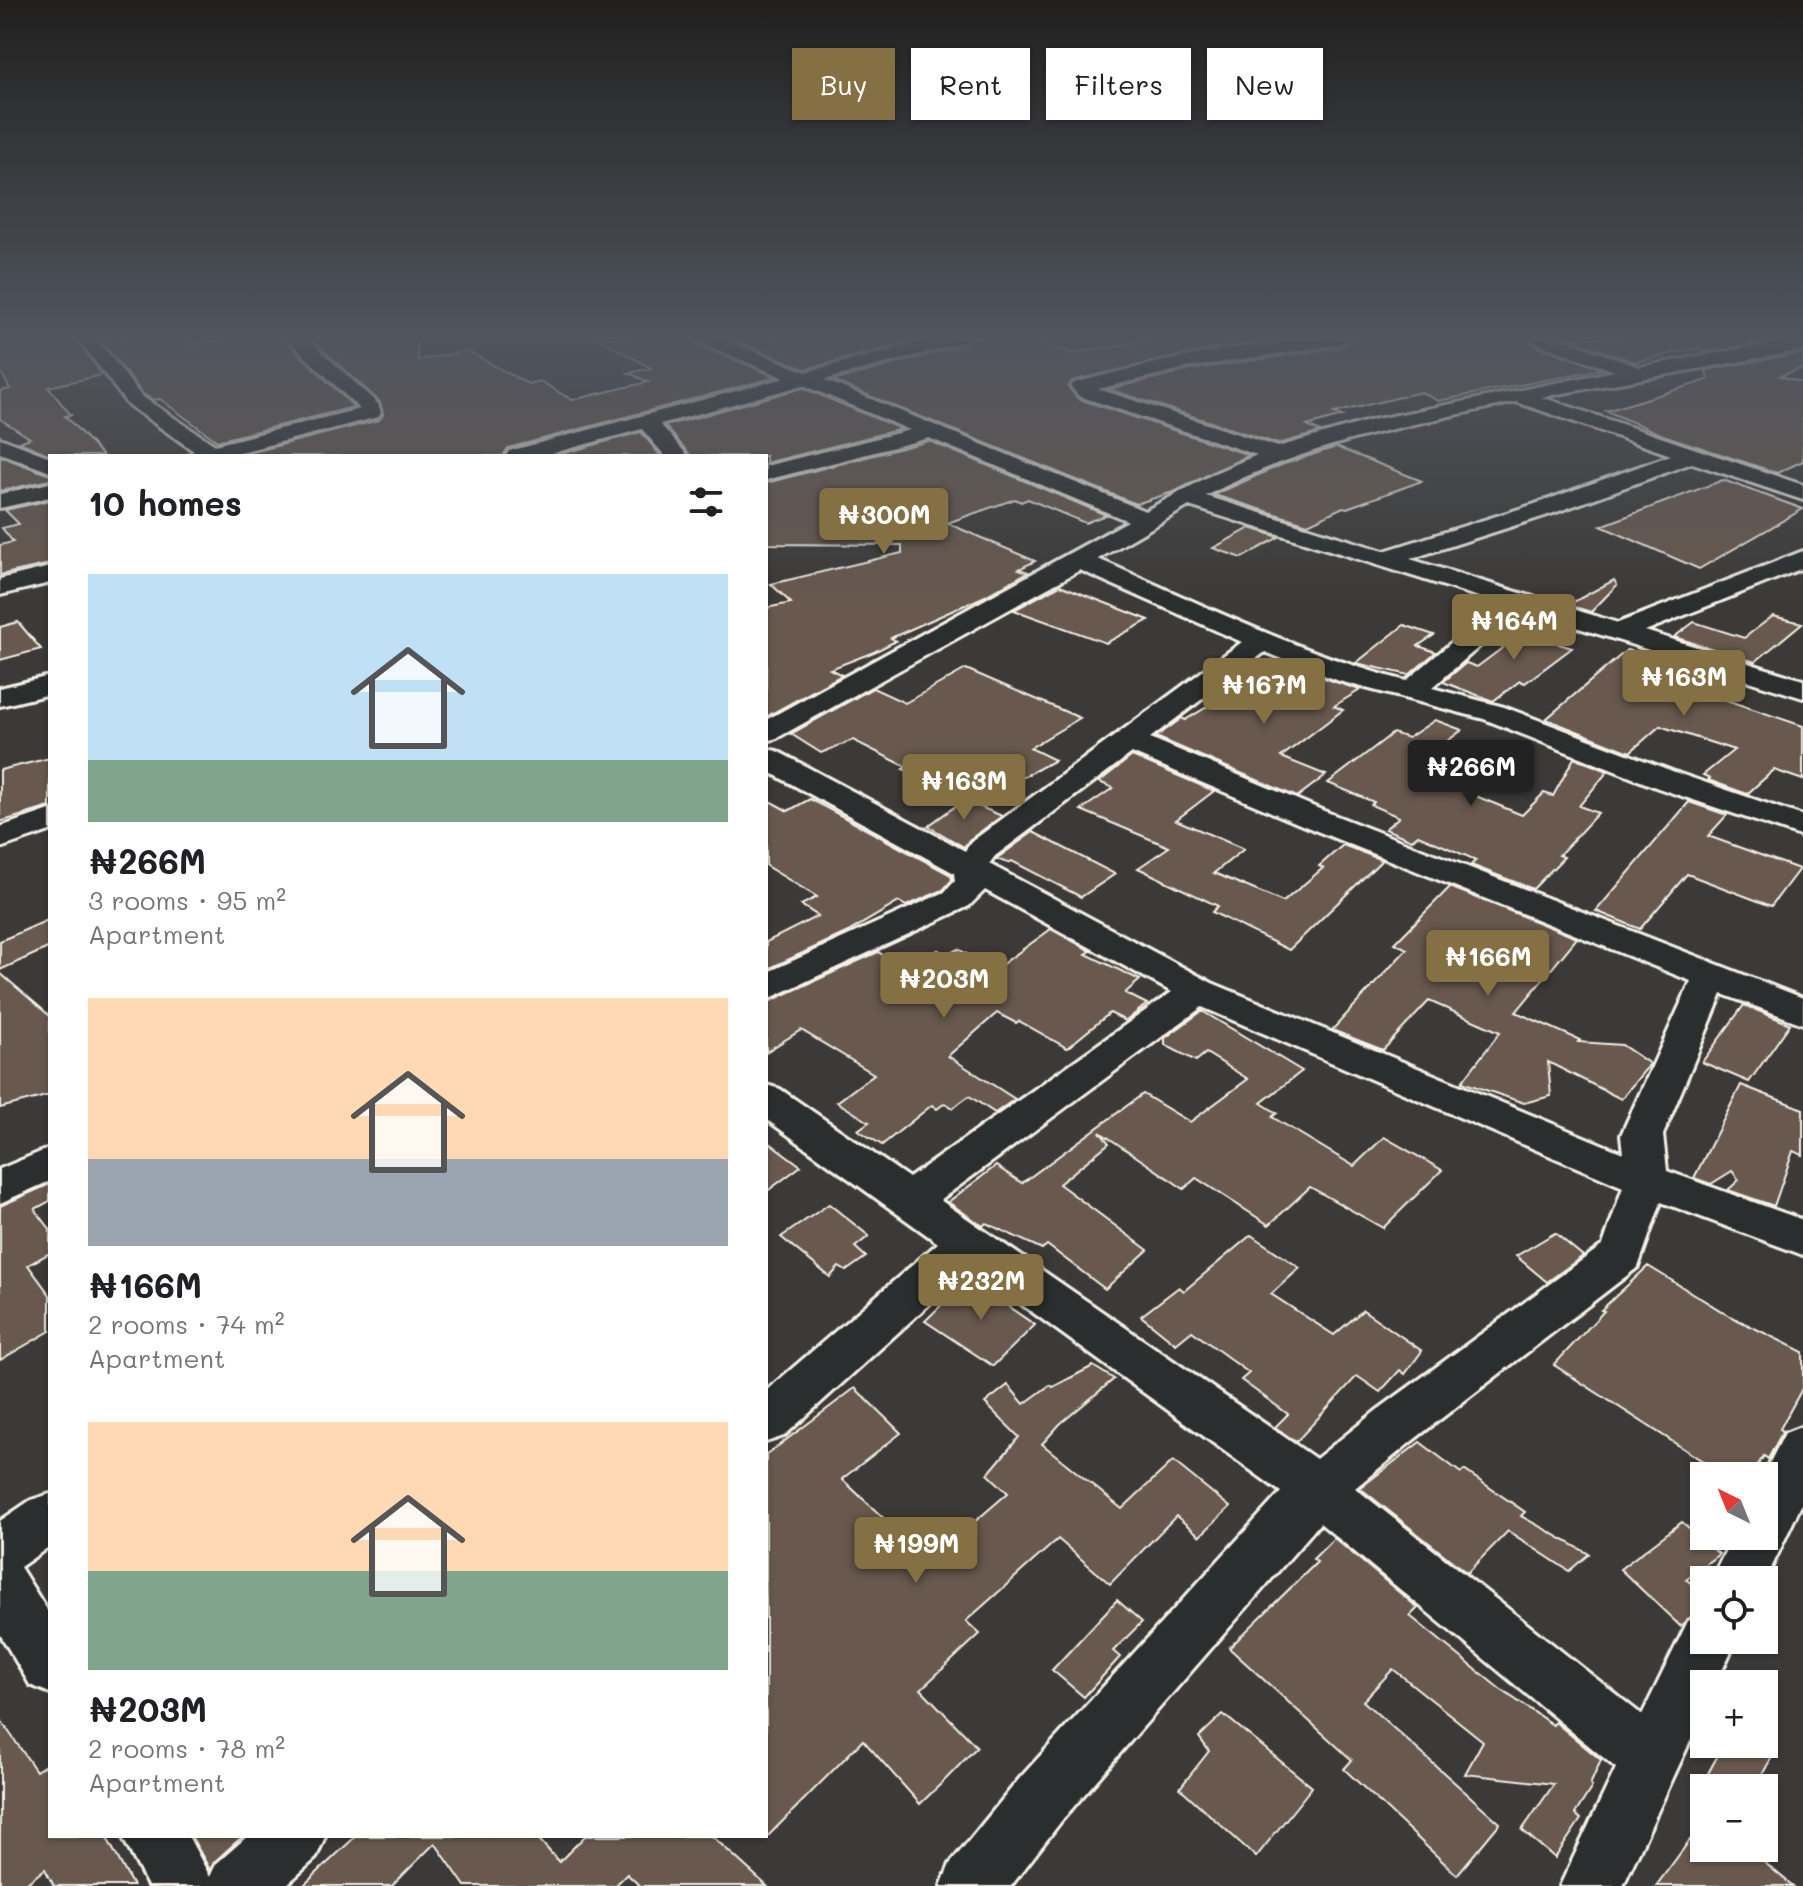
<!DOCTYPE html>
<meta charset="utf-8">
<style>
body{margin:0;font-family:Mali,sans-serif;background:#f2f2f2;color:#202124;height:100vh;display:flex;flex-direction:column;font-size:30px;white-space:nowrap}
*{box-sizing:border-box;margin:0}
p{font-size:26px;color:#757577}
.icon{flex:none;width:44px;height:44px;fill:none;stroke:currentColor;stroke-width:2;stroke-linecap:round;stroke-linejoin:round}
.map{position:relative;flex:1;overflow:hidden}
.panel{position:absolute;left:48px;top:454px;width:720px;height:1384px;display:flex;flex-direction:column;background:#fff;border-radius:0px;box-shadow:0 2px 6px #0004}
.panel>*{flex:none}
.hud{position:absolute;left:792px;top:48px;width:760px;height:72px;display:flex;gap:16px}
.needle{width:52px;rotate:317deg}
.controls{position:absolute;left:1690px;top:1462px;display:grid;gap:16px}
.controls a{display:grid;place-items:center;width:88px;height:88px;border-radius:0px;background:#fff;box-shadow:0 2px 6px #0004;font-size:40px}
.price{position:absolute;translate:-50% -68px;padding:0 18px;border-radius:8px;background:#847042;color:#fff;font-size:26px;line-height:52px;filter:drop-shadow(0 2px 4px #0008)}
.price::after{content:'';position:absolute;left:50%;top:48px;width:24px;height:18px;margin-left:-12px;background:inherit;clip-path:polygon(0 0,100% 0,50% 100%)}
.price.on{background:#222;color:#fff}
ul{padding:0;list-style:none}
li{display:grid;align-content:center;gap:16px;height:424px;padding:0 40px}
li span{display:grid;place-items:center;height:248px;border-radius:0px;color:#555}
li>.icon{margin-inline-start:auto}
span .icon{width:144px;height:144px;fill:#fffc;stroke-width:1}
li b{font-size:34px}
h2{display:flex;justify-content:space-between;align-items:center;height:96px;padding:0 40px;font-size:34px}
.tag{padding:0 28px;border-radius:0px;background:#fff;box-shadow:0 2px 6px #0004;font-size:28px;line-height:72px}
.tag.on{background:#847042;color:#fff}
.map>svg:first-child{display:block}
.building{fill:#67594e;stroke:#f4f1e8;stroke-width:2}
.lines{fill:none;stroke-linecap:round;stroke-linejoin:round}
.street-casing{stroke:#f4f1e8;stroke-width:6}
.street{fill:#2a2d2e;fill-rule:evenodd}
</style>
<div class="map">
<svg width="1803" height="1886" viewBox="0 0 1803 1886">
<rect width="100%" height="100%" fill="#3c3a38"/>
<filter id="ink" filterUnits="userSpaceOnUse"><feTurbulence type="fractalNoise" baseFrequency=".0125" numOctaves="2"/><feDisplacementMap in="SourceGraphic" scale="16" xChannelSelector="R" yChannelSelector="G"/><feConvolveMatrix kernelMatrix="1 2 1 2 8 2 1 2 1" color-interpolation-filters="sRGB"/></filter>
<g filter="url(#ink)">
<g class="building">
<path d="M 0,338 L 75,338 L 102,375 L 48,387 L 71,415 L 65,416 L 103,456 L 53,456 L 19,442 L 30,438 L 0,419 L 0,391 L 10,389 L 0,370 Z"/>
<path d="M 99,338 L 185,338 L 190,345 L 237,338 L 283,338 L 354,407 L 217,441 L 160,399 L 153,400 L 143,394 Z"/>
<path d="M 310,338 L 416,338 L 418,360 L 468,351 L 528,384 L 540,381 L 572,400 L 648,382 L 629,373 L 651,368 L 597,338 L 694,338 L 698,345 L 776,377 L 508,448 L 503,456 L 237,456 L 379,420 L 383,415 L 380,402 Z"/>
<path d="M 728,338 L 927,338 L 806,369 Z"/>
<path d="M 969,338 L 1028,338 L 1072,353 L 1166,338 L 1295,338 L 1210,349 L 1072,381 L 1068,387 L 1078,399 L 1249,455 L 1176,491 L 1136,504 L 833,381 L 965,345 Z"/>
<path d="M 1353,338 L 1529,338 L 1533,345 L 1602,369 L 1438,401 L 1421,392 L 1334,413 L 1342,416 L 1307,426 L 1321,432 L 1278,444 L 1109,389 L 1191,370 L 1341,347 Z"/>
<path d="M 1566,338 L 1788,338 L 1701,353 L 1699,344 L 1700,348 L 1635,362 Z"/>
<path d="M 1803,353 L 1803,368 L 1780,376 L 1803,383 L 1803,461 L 1777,473 L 1663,435 L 1606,411 L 1708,380 L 1706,370 Z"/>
<path d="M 803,388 L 901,429 L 766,463 L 766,456 L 691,456 L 665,426 Z"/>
<path d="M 641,432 L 661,456 L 554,456 Z"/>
<path d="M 929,441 L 1106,515 L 1085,523 L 1028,499 L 1021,502 L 1015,499 L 947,523 L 1035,561 L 1019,569 L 1028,572 L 983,597 L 891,638 L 896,641 L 874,652 L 830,669 L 842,675 L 766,717 L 766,608 L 791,603 L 771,584 L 902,553 L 902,545 L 766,544 L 766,483 Z"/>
<path d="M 1336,447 L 1422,481 L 1347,508 L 1343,507 L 1308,524 L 1214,495 L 1281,465 Z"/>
<path d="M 0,456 L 50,475 L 50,480 L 0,491 Z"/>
<path d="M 1723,480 L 1803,509 L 1699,569 L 1601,526 Z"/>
<path d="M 50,500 L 50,564 L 0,575 L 0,545 L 13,542 L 2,528 L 19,524 L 5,510 Z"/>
<path d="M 1250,528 L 1279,537 L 1242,558 L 1213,548 Z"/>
<path d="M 1614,580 L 1617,585 L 1591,612 L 1568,605 Z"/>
<path d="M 1060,585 L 1090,597 L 1149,620 L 1106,643 L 1014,610 Z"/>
<path d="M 1773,616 L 1802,623 L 1755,662 L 1674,637 L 1694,622 L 1744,638 Z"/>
<path d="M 1541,619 L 1573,629 L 1559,644 L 1572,648 L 1525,683 L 1520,681 L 1493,701 L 1443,682 L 1466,663 L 1477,667 Z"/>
<path d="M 18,622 L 41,649 L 0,660 L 0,627 Z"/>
<path d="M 1404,625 L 1434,635 L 1418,646 L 1436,652 L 1409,675 L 1356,663 Z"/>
<path d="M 1627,650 L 1648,657 L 1652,654 L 1734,680 L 1714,696 L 1803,726 L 1803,780 L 1774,770 L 1747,794 L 1708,780 L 1710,778 L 1703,775 L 1734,750 L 1660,726 L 1630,752 L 1546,719 Z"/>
<path d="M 1273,661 L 1360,690 L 1334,706 L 1343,710 L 1281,757 L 1326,775 L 1297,797 L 1156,737 L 1182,718 L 1185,720 L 1252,680 L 1246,678 Z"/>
<path d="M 966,669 L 1080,718 L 1030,748 L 1055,760 L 1014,782 L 983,769 L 968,801 L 903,769 L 907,767 L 853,740 L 821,753 L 791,734 L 873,688 L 905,703 Z"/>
<path d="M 1435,720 L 1462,730 L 1410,769 L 1522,815 L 1544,793 L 1553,796 L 1574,758 L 1608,771 L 1579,806 L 1598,813 L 1559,855 L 1564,857 L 1533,889 L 1471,865 L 1476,860 L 1418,835 L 1412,840 L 1385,829 L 1399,817 L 1371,805 L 1374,802 L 1328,783 L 1393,733 L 1408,738 Z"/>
<path d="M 1132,756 L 1214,791 L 1176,820 L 1244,849 L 1214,873 L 1283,902 L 1323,868 L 1319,866 L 1343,845 L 1382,860 L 1289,950 L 1212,912 L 1218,906 L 1138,868 L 1169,847 L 1081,810 L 1113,788 L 1099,782 Z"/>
<path d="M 50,758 L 50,807 L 0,822 L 0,770 Z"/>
<path d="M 766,799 L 788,811 L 810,799 L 951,875 L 952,880 L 943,890 L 906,906 L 899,902 L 848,932 L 766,970 L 766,942 L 818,916 L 801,905 L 817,897 L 766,866 Z"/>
<path d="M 964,800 L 1002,816 L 969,840 L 964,847 L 928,826 Z"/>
<path d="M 1689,802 L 1727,815 L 1708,836 L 1799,869 L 1771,906 L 1687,874 L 1640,929 L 1596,911 Z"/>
<path d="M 1033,832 L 1115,874 L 1081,897 L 1012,861 L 1008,863 L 996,859 Z"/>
<path d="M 1450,887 L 1577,938 L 1516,1012 L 1580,1040 L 1578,1042 L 1622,1045 L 1650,1064 L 1621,1099 L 1548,1062 L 1551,1096 L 1524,1103 L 1462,1082 L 1500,1032 L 1429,1001 L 1383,1050 L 1332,1030 L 1407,949 L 1395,943 Z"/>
<path d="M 50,919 L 50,947 L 0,970 L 0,941 Z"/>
<path d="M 1051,929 L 1091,951 L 1086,954 L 1140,980 L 1125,993 L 1147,1004 L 1126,1021 L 1110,1013 L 1067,1048 L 1019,1021 L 1016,1023 L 997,1013 L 948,1056 L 1015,1099 L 995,1113 L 969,1096 L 953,1108 L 945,1103 L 937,1109 L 932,1105 L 882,1145 L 858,1130 L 869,1122 L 837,1102 L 874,1074 L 801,1030 L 766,1052 L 766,1003 L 878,952 L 907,970 L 938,950 L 947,955 L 958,949 L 994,970 Z"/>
<path d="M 0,973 L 50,1016 L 50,1095 L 0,1108 Z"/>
<path d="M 1744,1005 L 1790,1024 L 1749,1082 L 1702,1062 Z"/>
<path d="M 1202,1011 L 1302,1071 L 1261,1103 L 1277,1113 L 1272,1117 L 1354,1166 L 1384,1137 L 1442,1170 L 1383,1228 L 1310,1187 L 1269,1225 L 1196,1178 L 1184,1189 L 1100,1132 L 1109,1143 L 1059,1184 L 1148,1250 L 1105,1289 L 1047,1245 L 1042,1249 L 986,1223 L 983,1226 L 948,1202 L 996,1166 L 1022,1183 L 1143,1094 L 1190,1122 L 1248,1079 L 1206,1053 L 1196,1061 L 1165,1045 L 1165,1038 Z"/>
<path d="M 1741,1085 L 1803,1109 L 1803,1155 L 1793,1151 L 1774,1206 L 1728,1190 L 1739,1180 L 1732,1171 L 1711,1184 L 1694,1178 Z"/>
<path d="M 766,1140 L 801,1166 L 766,1192 Z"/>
<path d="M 50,1184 L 50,1201 L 35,1209 L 50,1229 L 50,1253 L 28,1265 L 50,1295 L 50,1331 L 0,1360 L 0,1206 Z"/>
<path d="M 829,1204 L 869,1236 L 855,1247 L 866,1257 L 846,1271 L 839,1267 L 830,1277 L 781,1237 Z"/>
<path d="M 1555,1233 L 1583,1256 L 1547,1282 L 1516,1256 Z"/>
<path d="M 1251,1235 L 1300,1268 L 1271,1294 L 1334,1335 L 1363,1310 L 1422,1351 L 1405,1374 L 1400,1370 L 1380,1392 L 1357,1376 L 1296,1442 L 1275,1427 L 1288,1414 L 1241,1380 L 1249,1373 L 1192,1331 L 1176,1344 L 1141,1316 L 1179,1287 L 1184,1291 Z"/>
<path d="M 1648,1266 L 1728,1315 L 1803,1352 L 1803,1387 L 1780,1429 L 1783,1431 L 1768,1459 L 1764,1456 L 1750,1476 L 1726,1476 L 1554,1365 L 1604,1311 L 1601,1310 Z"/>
<path d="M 969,1278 L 1012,1304 L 1009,1307 L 1035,1325 L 993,1366 L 925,1321 Z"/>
<path d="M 1093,1366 L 1114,1379 L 1060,1424 L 1042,1444 L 1122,1509 L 1173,1461 L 1230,1507 L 1200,1536 L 1176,1516 L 1110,1584 L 1058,1539 L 966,1621 L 980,1634 L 921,1689 L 977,1747 L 946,1779 L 920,1804 L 863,1740 L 766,1838 L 766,1455 L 855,1388 L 901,1433 L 842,1479 L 929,1561 L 1008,1493 L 988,1474 L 1019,1437 L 985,1403 L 1008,1385 L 1024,1404 L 1050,1385 L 1053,1387 Z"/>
<path d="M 1420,1442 L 1461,1473 L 1464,1470 L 1525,1512 L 1521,1516 L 1589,1554 L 1569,1571 L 1508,1531 L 1467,1573 L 1360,1488 Z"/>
<path d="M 1682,1522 L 1719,1554 L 1686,1579 L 1704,1595 L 1704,1606 L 1680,1626 L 1620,1569 Z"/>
<path d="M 1334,1538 L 1418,1608 L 1410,1616 L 1500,1689 L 1553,1725 L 1555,1722 L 1601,1760 L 1590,1785 L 1592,1787 L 1575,1814 L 1581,1819 L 1555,1858 L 1522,1830 L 1554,1784 L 1465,1774 L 1483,1741 L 1393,1669 L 1363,1701 L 1500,1823 L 1457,1875 L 1344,1769 L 1352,1760 L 1229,1648 L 1317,1562 L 1313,1559 Z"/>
<path d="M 1117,1600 L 1142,1622 L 1113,1651 L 1120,1657 L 1084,1697 L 1052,1670 Z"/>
<path d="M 1223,1714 L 1312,1787 L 1256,1857 L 1180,1788 L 1209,1751 L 1199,1737 Z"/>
<path d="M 0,1719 L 36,1771 L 50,1762 L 50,1836 L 106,1836 L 133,1886 L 54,1886 L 45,1869 L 23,1886 L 0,1886 Z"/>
<path d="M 1724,1744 L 1757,1744 L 1773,1755 L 1755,1788 L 1700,1788 Z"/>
<path d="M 1704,1821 L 1704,1848 L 1747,1848 L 1793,1886 L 1656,1886 Z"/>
<path d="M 191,1836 L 243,1836 L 214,1862 L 210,1870 Z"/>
<path d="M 356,1836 L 536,1836 L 559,1862 L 585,1836 L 712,1836 L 767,1886 L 640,1886 L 627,1874 L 615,1886 L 465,1886 L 435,1843 L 392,1886 L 303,1886 Z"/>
</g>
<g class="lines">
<g class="street-casing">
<g id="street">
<path d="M 78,338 L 96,338 L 141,396 L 215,445 L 360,409 L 286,338 L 306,338 L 378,404 L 381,413 L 378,417 L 225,456 L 188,456 L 194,451 L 127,404 Z"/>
<path d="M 697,338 L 721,338 L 806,372 L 937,338 L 966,338 L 964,342 L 824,380 L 1145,511 L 1217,472 L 1257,455 L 1079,396 L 1071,387 L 1074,383 C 1164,360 1257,338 1350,338 L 1341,344 L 1190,367 L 1098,389 L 1278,447 L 1372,420 L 1615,371 L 1534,342 L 1532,338 L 1558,338 L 1639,367 L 1803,338 L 1803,350 L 1541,397 L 1803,485 L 1803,500 L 1692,463 L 1551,514 L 1410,559 L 1618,623 L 1803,551 L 1803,568 L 1645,631 L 1803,680 L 1803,698 L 1521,610 L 1432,688 L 1504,707 L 1680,774 L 1803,816 L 1803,837 L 1658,788 L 1484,719 L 1339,681 L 1265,652 L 1150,738 L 1324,811 L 1803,998 L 1803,1024 L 1722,994 L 1663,1135 L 1667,1171 L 1803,1220 L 1803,1255 L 1661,1202 L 1638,1267 L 1412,1441 L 1355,1488 L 1642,1715 L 1688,1621 L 1704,1615 L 1704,1640 L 1736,1640 L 1716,1684 L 1704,1684 L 1704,1711 L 1623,1886 L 1560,1886 L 1616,1768 L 1320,1523 L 1062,1820 L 1011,1886 L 941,1886 L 950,1864 L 1020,1778 L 1281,1492 L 970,1267 L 784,1436 L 766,1442 L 766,1391 L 938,1243 L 766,1119 L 766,1085 L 780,1089 L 909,1178 L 1172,992 L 985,890 L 969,906 L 766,1000 L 766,973 L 945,892 L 955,881 L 954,873 L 766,770 L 766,749 L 777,751 L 965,851 L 971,842 L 1242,642 L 1080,570 L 777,738 L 766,741 L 766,720 L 1128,521 L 929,438 L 766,480 L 766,466 L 910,430 L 803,385 L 660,424 L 688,456 L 665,456 L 642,429 L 542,456 L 506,456 L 509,451 L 785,378 L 699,342 ZM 1516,402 L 1671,455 L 1535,504 L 1384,551 L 1206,496 C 1303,444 1409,425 1516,402 ZM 1189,506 L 1498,603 L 1406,681 C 1299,653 1199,603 1098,559 ZM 1132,753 L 1302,825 L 1691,981 L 1621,1135 L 1623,1153 L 1212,983 L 989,864 L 995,856 ZM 1202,1007 L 1623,1187 L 1603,1245 L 1376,1411 L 1316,1459 L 940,1200 Z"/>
<path d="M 0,438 L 50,457 L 50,472 L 0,453 Z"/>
<path d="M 50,483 L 50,497 L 0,508 L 0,494 Z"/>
<path d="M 50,567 L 50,583 L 0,595 L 0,579 Z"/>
<path d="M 50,676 L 50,694 L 0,706 L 0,688 Z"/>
<path d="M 50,810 L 50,831 L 0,848 L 0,827 Z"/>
<path d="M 50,1148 L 50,1181 L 0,1203 L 0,1169 Z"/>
<path d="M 1803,1426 L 1803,1501 L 1764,1583 L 1764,1580 L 1711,1580 L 1733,1536 L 1764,1536 L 1763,1476 L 1785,1433 Z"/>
<path d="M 50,1494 L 50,1546 L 20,1567 L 50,1615 L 50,1693 L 30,1685 L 0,1634 L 0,1521 L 31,1500 Z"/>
<path d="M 122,1836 L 188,1836 L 210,1877 L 216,1864 L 248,1836 L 325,1836 L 316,1858 L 285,1886 L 148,1886 Z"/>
</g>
</g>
<use href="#street" class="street"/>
</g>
</g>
<linearGradient id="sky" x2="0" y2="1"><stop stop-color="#21201f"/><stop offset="0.56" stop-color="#50555e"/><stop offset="1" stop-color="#50555e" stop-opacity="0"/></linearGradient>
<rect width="1803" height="602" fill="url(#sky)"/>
</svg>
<div class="controls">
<a><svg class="needle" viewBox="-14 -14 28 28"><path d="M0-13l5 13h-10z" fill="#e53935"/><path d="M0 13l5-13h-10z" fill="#757577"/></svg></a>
<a><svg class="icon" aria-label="locate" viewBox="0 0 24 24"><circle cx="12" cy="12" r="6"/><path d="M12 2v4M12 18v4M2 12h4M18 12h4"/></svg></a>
<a>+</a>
<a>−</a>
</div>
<b class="price" style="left:884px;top:556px">₦300M</b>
<b class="price" style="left:1514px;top:662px">₦164M</b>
<b class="price" style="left:1684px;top:718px">₦163M</b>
<b class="price" style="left:1264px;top:726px">₦167M</b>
<b class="price on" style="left:1471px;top:808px">₦266M</b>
<b class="price" style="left:964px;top:822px">₦163M</b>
<b class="price" style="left:1488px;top:998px">₦166M</b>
<b class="price" style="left:944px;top:1020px">₦203M</b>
<b class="price" style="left:981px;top:1322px">₦232M</b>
<b class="price" style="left:916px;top:1585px">₦199M</b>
<div class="hud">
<a class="tag on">Buy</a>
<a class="tag">Rent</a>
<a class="tag">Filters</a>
<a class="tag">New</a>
</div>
<section class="panel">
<h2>10 homes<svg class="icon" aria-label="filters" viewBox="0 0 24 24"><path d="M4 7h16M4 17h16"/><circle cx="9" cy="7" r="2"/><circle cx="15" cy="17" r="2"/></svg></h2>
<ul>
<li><span style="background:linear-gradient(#bfe0f5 75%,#7fa58c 0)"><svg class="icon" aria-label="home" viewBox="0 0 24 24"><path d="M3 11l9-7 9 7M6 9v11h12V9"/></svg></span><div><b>₦266M</b><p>3 rooms · 95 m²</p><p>Apartment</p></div></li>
<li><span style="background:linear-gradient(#ffd9b3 65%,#9aa5b1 0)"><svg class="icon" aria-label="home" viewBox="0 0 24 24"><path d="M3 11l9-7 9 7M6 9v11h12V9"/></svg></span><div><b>₦166M</b><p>2 rooms · 74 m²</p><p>Apartment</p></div></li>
<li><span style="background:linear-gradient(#ffd9b3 60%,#7fa58c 0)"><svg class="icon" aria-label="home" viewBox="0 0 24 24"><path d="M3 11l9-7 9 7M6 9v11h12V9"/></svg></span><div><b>₦203M</b><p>2 rooms · 78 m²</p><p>Apartment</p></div></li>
</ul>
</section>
</div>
